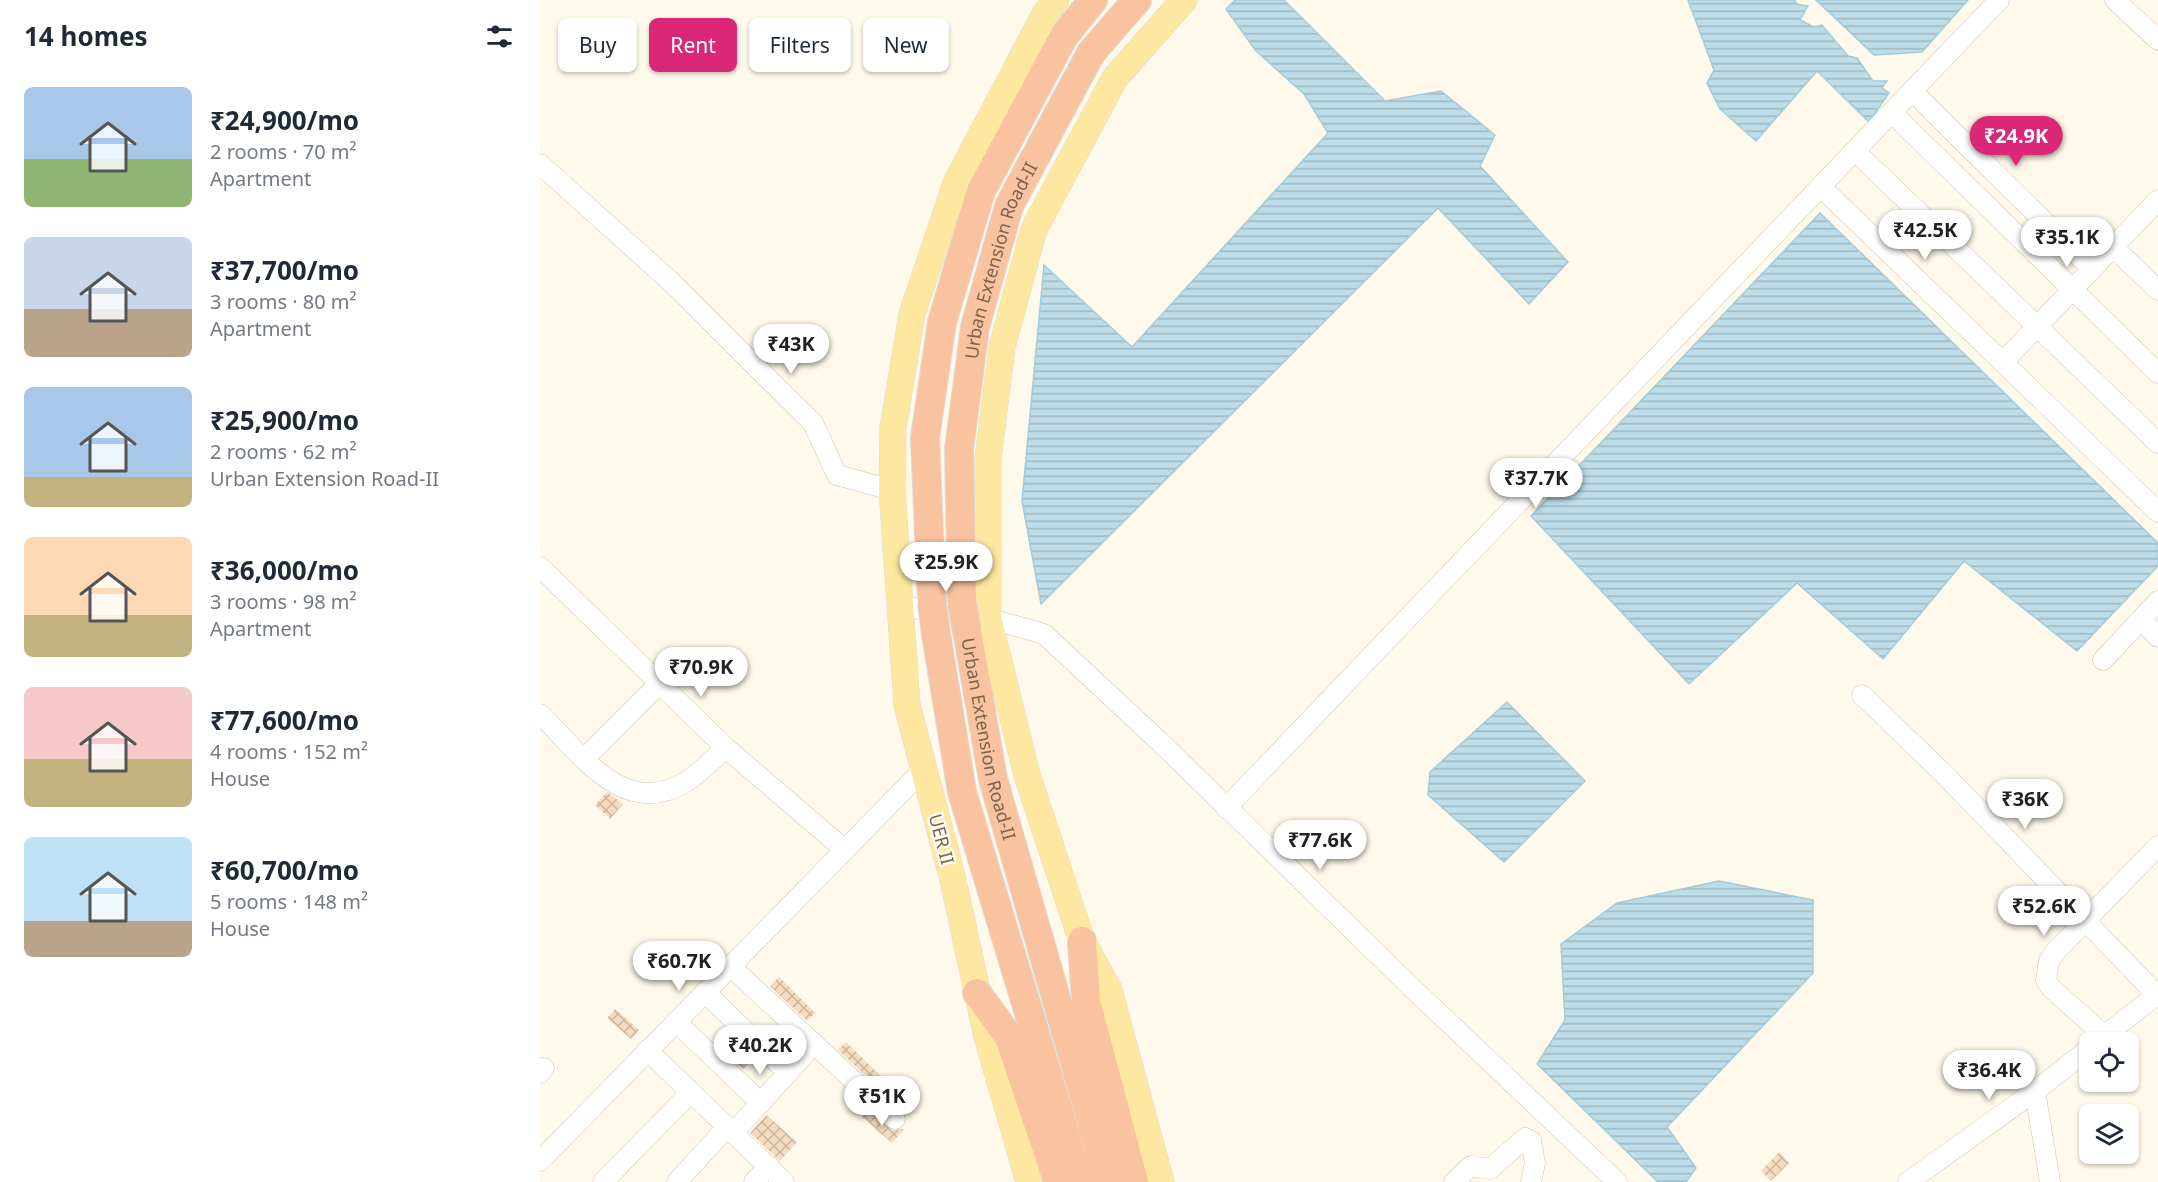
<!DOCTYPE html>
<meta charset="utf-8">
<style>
body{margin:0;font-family:"Noto Sans",sans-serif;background:#f6f6f7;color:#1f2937;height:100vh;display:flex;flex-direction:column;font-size:22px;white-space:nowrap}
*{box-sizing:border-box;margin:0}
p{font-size:20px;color:#747a83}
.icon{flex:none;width:33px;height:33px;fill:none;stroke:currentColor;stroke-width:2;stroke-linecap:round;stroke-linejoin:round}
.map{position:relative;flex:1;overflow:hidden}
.details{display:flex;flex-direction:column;background:#fff;width:540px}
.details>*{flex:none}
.hud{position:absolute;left:18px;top:18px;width:570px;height:54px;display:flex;gap:12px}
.buttons{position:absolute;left:1539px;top:1032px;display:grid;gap:12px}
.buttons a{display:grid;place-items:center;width:60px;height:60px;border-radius:9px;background:#fff;box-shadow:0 2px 4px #0004;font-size:30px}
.price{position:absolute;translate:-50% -51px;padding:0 14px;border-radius:21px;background:#fff;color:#222;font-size:20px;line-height:39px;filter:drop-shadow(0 2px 3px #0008)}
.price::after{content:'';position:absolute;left:50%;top:36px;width:18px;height:14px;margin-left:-9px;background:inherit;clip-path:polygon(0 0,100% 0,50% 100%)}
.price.active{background:#db2777;color:#fff}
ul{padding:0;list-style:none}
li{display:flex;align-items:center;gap:18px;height:150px;padding:0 24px}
li span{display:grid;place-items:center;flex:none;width:168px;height:120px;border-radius:9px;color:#555}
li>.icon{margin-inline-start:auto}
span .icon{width:72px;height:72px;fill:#fffc;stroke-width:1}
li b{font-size:26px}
h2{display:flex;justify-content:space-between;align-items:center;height:72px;padding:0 24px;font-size:26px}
.pill{padding:0 21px;border-radius:9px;background:#fff;box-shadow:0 2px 4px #0004;font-size:21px;line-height:54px}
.pill.active{background:#db2777;color:#fff}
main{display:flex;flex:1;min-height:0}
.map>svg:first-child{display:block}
.water{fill:url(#water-rules);stroke:#a2cbdc;stroke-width:1.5}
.building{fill:url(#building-cross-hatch)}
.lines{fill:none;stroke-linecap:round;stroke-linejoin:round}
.minor-casing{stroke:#d2c2ae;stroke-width:21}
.major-casing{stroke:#dfd9d4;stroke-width:27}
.highway-casing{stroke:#dfd9d4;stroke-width:30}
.minor{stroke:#fff;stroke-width:20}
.major{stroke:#fee8a1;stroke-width:26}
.highway{stroke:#fac39f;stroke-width:28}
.highway-bridge-casing{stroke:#dfd9d4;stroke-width:30;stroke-linecap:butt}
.highway-bridge{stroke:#fac39f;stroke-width:28}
.labels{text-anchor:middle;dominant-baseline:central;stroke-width:5;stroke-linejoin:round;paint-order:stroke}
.street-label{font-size:18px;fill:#7b624b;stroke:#fffcf2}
</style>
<main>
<section class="details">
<h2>14 homes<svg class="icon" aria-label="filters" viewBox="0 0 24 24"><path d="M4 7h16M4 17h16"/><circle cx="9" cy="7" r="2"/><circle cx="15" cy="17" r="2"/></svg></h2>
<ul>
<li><span style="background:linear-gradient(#a9c7e8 60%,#8fb573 0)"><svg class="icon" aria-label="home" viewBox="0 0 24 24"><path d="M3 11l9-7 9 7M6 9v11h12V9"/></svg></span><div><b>₹24,900/mo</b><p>2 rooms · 70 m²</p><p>Apartment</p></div></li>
<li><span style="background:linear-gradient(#c9d6e8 60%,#b9a48a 0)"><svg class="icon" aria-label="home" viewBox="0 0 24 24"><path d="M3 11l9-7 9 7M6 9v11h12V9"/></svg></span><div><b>₹37,700/mo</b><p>3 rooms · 80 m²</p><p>Apartment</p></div></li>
<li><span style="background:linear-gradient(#a9c7e8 75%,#c2b280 0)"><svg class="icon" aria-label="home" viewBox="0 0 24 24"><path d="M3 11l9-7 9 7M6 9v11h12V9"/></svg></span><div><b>₹25,900/mo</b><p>2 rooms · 62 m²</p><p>Urban Extension Road-II</p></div></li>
<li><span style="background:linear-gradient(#ffd9b3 65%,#c2b280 0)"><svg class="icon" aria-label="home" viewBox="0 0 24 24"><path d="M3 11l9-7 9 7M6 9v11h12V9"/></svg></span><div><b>₹36,000/mo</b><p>3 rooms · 98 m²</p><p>Apartment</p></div></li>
<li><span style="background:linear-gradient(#f6c9c9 60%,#c2b280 0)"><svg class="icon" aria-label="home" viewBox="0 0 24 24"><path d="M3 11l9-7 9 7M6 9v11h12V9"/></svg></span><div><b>₹77,600/mo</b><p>4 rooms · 152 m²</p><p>House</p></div></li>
<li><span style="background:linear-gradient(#bfe0f5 70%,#b9a48a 0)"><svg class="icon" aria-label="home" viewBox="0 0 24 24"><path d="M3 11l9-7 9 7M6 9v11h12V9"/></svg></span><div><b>₹60,700/mo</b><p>5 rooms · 148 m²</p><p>House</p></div></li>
</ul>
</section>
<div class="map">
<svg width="1618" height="1182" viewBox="0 0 1618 1182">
<defs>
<pattern id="water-rules" width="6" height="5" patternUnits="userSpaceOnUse" patternTransform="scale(1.5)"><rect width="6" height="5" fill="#bddde9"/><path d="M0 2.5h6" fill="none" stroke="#9fb7bf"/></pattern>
<pattern id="building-cross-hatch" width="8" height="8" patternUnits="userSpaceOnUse" patternTransform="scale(1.5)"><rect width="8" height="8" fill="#f5dcc0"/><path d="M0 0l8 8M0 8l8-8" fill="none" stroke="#cbb69e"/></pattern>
</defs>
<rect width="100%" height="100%" fill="#fef9ea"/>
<g class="water">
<path d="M 695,0 L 744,0 L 845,101 L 901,91 L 955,135 L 940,166 L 1028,262 L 989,304 L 898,208 L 501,604 L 482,501 L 504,265 L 592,347 L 788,133 L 764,94 L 716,51 L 686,9 Z"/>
<path d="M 1148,0 L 1254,0 L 1257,4 L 1268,6 L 1260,20 L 1274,27 L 1282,25 L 1308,56 L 1317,58 L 1333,81 L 1347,81 L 1342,88 L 1349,93 L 1329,122 L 1277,71 L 1216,141 L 1180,109 L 1167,83 L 1174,70 Z"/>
<path d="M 1276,0 L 1428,0 L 1382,52 L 1334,55 Z"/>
<path d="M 1280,213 L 1618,543 L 1618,566 L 1537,651 L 1424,561 L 1343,659 L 1257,583 L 1149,684 L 991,516 Z"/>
<path d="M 967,702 L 1045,781 L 964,862 L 888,795 L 890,772 Z"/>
<path d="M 1179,881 L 1273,900 L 1273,973 L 1127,1127 L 1156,1168 L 1146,1182 L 1118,1182 L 997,1064 L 1025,1020 L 1021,944 L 1077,903 Z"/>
</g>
<g class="building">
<path d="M 67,792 L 83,804 L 70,819 L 55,805 Z"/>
<path d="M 239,977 L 275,1013 L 267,1021 L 230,986 Z"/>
<path d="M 75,1009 L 99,1030 L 91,1039 L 67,1018 Z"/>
<path d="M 186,1029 L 215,1057 L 203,1069 L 174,1042 Z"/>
<path d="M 306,1042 L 343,1078 L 336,1085 L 298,1050 Z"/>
<path d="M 328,1110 L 352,1130 L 364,1129 L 352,1143 L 322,1117 Z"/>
<path d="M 226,1115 L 257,1142 L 240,1161 L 210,1133 Z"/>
<path d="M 1239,1152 L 1249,1163 L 1231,1181 L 1221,1171 Z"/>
</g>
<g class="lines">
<g class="minor-casing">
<g id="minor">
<path d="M 1575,0 L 1618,40"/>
<path d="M 1373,92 L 1552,269"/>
<path d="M 1352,113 L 1618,373"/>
<path d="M 1315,151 L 1618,443"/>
<path d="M 0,164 L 129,280 L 273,423 L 297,475 L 352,490"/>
<path d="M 1281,187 L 1618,512"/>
<path d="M 1573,247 L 1618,290"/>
<path d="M 1463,362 L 1618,200"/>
<path d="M 0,567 L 186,748 L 305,850"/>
<path d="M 359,606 L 448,618 L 504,634 L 620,742 L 870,986 L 1077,1182"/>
<path d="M 1601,620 L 1618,637"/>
<path d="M 1563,660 L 1618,601"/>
<path d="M 1322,695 L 1404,774 L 1617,995"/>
<path d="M 0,714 C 39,751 82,819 144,783 C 159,774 172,760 186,748"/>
<path d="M 44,759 L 119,684"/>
<path d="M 686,808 L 1459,0"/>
<path d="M 190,966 L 355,1119"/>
<path d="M 165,992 L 248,1073"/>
<path d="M 136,1022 L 221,1103"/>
<path d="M 1565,1036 L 1511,988 L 1506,980 L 1509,961 L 1515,952 L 1618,846"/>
<path d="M 1556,1042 L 1618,994"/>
<path d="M 107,1050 L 244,1182"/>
<path d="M 0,1073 L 4,1068"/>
<path d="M 1495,1091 L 1510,1182"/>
<path d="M 193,1133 L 274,1044"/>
<path d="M 991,1141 L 995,1163 L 991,1182"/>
<path d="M 0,1161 L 384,769"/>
<path d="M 63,1182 L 151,1092"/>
<path d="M 137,1182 L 187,1127"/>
<path d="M 214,1182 L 229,1166"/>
<path d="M 914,1182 L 931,1166 L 950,1169 L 985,1138 L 991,1141"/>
<path d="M 1368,1182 L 1495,1091 L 1550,1048"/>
</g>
</g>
<g class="major-casing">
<g id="major">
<path d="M 489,1182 L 447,1037 L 413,880 L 367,705 L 352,490 L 353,428 L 372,314 L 416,183 L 505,14 L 516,0"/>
<path d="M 621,1182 L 569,990 L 542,941 L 487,775 L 448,618 L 448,458 L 462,347 L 494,229 L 575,78 L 644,0"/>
</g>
</g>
<g class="highway-casing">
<g id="highway">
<path d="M 392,603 L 385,438 L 402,322 L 441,191 L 524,36 L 553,0"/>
<path id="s1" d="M 422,603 L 419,449 L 435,327 L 469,206 L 551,53 L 597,0"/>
<path id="s2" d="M 427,631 L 453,779 L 569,1182"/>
<path d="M 396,634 L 422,792 L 540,1182"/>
<path d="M 542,941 L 546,1001 L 594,1182"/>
<path d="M 437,993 L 469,1037 L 518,1182"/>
</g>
</g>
<use href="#minor" class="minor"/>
<use href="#major" class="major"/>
<use href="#highway" class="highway"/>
<g class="highway-bridge-casing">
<g id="highway-bridge">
<path d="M 392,603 L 396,634"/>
<path d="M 422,603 L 427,631"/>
</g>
</g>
<use href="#highway-bridge" class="highway-bridge"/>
</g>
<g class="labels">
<g class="street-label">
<text stroke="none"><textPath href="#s1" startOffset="348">Urban Extension Road-II</textPath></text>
<text stroke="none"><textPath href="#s2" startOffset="110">Urban Extension Road-II</textPath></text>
<text transform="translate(402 839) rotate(75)">UER II</text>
</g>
</g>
</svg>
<div class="buttons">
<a><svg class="icon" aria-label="locate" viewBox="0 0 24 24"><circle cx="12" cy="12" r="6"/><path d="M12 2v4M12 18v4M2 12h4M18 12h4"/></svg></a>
<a><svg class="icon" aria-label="layers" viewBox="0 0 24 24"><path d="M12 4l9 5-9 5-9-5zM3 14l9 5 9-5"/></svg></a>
</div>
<b class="price active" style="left:1476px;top:167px">₹24.9K</b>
<b class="price" style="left:1385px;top:261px">₹42.5K</b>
<b class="price" style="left:1527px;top:268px">₹35.1K</b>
<b class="price" style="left:251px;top:375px">₹43K</b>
<b class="price" style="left:996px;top:509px">₹37.7K</b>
<b class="price" style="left:406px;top:593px">₹25.9K</b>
<b class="price" style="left:161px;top:698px">₹70.9K</b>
<b class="price" style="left:1485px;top:830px">₹36K</b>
<b class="price" style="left:780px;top:871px">₹77.6K</b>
<b class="price" style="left:1504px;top:937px">₹52.6K</b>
<b class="price" style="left:139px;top:992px">₹60.7K</b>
<b class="price" style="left:220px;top:1076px">₹40.2K</b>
<b class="price" style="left:1449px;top:1101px">₹36.4K</b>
<b class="price" style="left:342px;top:1127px">₹51K</b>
<div class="hud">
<a class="pill">Buy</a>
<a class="pill active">Rent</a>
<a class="pill">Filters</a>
<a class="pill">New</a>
</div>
</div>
</main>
